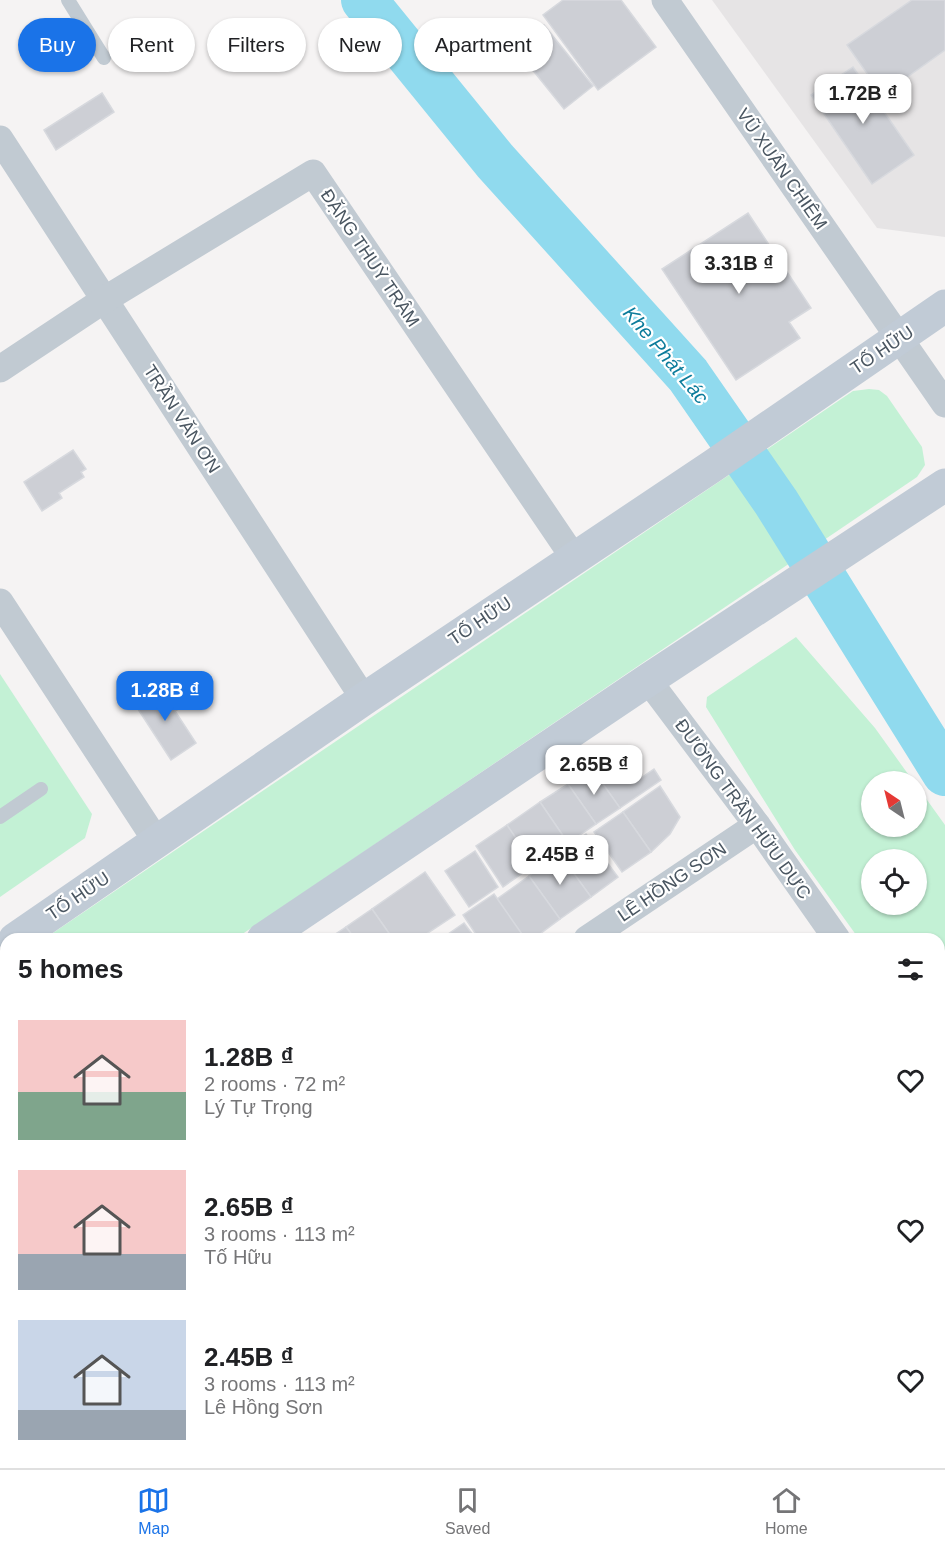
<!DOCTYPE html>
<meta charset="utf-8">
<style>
body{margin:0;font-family:Arial,sans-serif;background:#f2f2f2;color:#202124;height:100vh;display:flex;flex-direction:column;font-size:22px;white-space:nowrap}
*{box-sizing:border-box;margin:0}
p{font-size:20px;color:#757577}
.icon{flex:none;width:33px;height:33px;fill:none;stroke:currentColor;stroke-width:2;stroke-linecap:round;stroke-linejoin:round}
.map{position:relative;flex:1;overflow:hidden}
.side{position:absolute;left:0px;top:933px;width:945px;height:536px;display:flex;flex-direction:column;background:#fff;border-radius:18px 18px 0 0;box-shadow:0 2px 4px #0004}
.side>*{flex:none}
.banner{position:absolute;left:18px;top:18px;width:600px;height:54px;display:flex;gap:12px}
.needle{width:39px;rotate:325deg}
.controls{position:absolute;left:861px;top:771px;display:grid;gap:12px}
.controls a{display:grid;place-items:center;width:66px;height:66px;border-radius:50%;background:#fff;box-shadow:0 2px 4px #0004;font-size:30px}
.price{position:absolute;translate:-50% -51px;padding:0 14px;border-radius:12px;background:#fff;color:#222;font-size:20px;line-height:39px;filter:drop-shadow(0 2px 3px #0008)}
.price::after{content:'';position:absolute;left:50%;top:36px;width:18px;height:14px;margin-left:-9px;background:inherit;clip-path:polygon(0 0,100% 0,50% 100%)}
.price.active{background:#1a73e8;color:#fff}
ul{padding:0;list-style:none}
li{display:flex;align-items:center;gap:18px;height:150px;padding:0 18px}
li span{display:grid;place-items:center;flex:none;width:168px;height:120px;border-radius:0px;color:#555}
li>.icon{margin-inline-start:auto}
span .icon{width:72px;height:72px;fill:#fffc;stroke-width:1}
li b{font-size:26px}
h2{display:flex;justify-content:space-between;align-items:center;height:72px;padding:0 18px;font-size:26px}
.chip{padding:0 21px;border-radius:27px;background:#fff;box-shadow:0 2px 4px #0004;font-size:21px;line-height:54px}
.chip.active{background:#1a73e8;color:#fff}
.menu{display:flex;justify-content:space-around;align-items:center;height:84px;border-top:2px solid #e0e0e0;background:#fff;font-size:16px;color:#757577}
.menu a{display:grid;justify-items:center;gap:3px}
.menu .active{color:#1a73e8}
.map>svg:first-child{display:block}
.education{fill:#e6e4e5}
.green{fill:#c3f1d5;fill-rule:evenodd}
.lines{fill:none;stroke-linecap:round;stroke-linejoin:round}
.river{stroke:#90daee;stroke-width:46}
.building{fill:#cdcfd5;stroke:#d7d9de;stroke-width:1.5}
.lane{stroke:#c1cad2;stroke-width:14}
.street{stroke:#c1cad2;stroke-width:27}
.secondary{stroke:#c1cbd6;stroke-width:33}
.labels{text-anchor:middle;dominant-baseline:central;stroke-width:4.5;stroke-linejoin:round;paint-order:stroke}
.street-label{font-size:18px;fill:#4a5661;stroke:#fff}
.water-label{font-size:20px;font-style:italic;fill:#0c7c9b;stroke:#fff}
</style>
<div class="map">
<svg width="945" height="1468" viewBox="0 0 945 1468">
<rect width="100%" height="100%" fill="#f5f3f3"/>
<path class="education" d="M 712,0 L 945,0 L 945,237 L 877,228 Z"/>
<g class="green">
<path d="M 869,389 L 879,390 L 887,396 L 922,447 L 925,465 L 917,477 L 235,939 L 44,939 L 853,391 Z"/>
<path d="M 796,637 L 875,728 L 913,781 L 872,782 L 872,826 L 916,826 L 917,786 L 945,825 L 945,1032 L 939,1030 L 939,939 L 859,939 L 795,850 L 706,707 L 707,697 ZM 872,860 L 916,860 L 916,904 L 872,904 Z"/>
<path d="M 0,674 L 92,814 L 85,838 L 0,897 Z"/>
<path d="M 6,965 L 6,1094 L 0,1099 L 0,969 Z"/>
</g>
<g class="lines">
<path class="river" d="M 364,0 L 495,161 L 688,375 L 776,502 L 945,773"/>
</g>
<g class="building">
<path d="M 563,0 L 621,0 L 656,47 L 598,90 L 543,15 Z"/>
<path d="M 912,0 L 945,0 L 945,50 L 882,95 L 847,45 Z"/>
<path d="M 544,25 L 593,86 L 564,109 L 515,48 Z"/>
<path d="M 853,67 L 914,155 L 872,184 L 811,95 Z"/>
<path d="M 102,93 L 114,112 L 56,150 L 44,130 Z"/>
<path d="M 748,213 L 811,308 L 789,322 L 800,338 L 736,380 L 662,269 Z"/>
<path d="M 73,450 L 86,469 L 81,472 L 84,477 L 59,493 L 62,498 L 42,511 L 24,482 Z"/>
<path d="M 160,687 L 167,698 L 171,694 L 180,708 L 175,711 L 196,743 L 171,760 L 134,703 Z"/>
<path d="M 616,749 L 638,780 L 654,769 L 661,780 L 620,808 L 591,767 Z"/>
<path d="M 591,767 L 620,808 L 596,824 L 568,784 Z"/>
<path d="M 568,784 L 596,824 L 568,843 L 540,802 Z"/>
<path d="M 660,786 L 680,817 L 670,834 L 651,852 L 623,812 Z"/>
<path d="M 540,802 L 568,843 L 534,865 L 507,825 Z"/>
<path d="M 623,812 L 651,852 L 622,872 L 594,832 Z"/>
<path d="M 507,825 L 534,865 L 503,887 L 476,846 Z"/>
<path d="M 586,834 L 618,877 L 591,897 L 559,853 Z"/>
<path d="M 475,851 L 498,887 L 469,907 L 445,871 Z"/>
<path d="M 559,853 L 591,897 L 560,919 L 529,876 Z"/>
<path d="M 425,872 L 455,915 L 425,935 L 428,939 L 393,939 L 372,909 Z"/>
<path d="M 529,876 L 560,919 L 533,939 L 525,939 L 497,899 Z"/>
<path d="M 494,894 L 524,937 L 521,939 L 479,939 L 463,915 Z"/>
<path d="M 372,909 L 393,939 L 355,939 L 346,927 Z"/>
<path d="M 464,923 L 476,939 L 441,939 Z"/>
<path d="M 346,927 L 355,939 L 328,939 Z"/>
</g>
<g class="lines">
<g class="lane">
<path d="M 68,0 L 104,58"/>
<path d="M 0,817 L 41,789"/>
<path d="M 0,1449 L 6,1445"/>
</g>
<g class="street">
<path d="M 665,0 L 945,404"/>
<path d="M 0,139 L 364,699"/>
<path d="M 0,369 L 104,300 L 313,173 L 574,558"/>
<path d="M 0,602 L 157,842"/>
<path d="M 648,680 L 757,825 L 837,939"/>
<path d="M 587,939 L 757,825"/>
<path d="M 939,1046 L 945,1048"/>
<path d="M 939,1144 L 945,1115"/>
<path d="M 939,1220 L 945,1221"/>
<path d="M 0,1392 L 6,1400"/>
<path d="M 49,1462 L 52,1468"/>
<path d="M 278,1462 L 282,1468"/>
<path d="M 685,1462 L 724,1468"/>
<path d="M 934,1462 L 945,1464"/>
<path d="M 112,1468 L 120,1462"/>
<path d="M 525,1468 L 526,1462"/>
<path d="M 891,1468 L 891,1462"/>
</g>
<g class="secondary">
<path d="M 15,939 L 364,699 L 714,465 L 945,306"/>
<path d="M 263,939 L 648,680 L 945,485"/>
<path d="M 0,1119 L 6,1115"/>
</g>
</g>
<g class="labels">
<g class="street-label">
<text transform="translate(782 169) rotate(55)">VŨ XUÂN CHIÊM</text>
<text transform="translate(370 258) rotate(56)">ĐẶNG THUỲ TRÂM</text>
<text transform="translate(882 350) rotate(-34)">TỐ HỮU</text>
<text transform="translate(182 419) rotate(57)">TRẦN VĂN ƠN</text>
<text transform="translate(480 621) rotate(-34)">TỐ HỮU</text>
<text transform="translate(743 809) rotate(54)">ĐƯỜNG TRẦN HỮU DỰC</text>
<text transform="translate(672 882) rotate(-34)">LÊ HỒNG SƠN</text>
<text transform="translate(78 896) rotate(-34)">TỐ HỮU</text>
</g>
<g class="water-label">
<text transform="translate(666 355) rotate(50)">Khe Phát Lác</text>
</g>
</g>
</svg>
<div class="controls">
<a><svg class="needle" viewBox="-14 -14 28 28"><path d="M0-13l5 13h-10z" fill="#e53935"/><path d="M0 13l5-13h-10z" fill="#757577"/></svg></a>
<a><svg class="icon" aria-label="locate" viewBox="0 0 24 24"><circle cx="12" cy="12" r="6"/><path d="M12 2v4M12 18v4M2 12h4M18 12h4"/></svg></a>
</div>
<b class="price" style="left:863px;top:125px">1.72B ₫</b>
<b class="price" style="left:739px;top:295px">3.31B ₫</b>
<b class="price active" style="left:165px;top:722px">1.28B ₫</b>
<b class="price" style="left:594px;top:796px">2.65B ₫</b>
<b class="price" style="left:560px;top:886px">2.45B ₫</b>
<div class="banner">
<a class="chip active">Buy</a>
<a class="chip">Rent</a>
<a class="chip">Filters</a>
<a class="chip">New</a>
<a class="chip">Apartment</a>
</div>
<section class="side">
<h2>5 homes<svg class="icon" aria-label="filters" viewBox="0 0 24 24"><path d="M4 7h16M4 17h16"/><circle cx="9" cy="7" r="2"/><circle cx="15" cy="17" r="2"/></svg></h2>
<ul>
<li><span style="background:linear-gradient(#f6c9c9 60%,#7fa58c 0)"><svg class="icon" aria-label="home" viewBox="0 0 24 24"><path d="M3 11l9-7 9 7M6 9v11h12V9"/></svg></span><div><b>1.28B ₫</b><p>2 rooms · 72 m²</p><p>Lý Tự Trọng</p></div><svg class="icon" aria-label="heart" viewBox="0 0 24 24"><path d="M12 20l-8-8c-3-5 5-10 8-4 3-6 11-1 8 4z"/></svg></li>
<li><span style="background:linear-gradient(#f6c9c9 70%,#9aa5b1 0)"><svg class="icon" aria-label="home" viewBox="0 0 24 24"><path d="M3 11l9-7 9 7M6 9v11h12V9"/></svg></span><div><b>2.65B ₫</b><p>3 rooms · 113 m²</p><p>Tố Hữu</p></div><svg class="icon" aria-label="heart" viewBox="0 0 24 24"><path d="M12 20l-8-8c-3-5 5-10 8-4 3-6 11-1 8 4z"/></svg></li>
<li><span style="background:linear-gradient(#c9d6e8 75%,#9aa5b1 0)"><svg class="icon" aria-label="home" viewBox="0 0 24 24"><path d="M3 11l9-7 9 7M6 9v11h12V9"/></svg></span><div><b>2.45B ₫</b><p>3 rooms · 113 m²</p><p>Lê Hồng Sơn</p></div><svg class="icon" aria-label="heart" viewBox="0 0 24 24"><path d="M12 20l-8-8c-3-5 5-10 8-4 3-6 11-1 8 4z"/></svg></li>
</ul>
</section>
</div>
<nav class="menu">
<a class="active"><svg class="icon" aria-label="map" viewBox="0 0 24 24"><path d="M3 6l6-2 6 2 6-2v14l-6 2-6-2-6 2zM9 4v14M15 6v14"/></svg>Map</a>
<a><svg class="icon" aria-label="saved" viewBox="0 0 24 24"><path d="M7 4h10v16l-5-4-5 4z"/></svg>Saved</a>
<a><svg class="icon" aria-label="home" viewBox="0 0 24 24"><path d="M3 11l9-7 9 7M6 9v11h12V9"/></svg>Home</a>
</nav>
